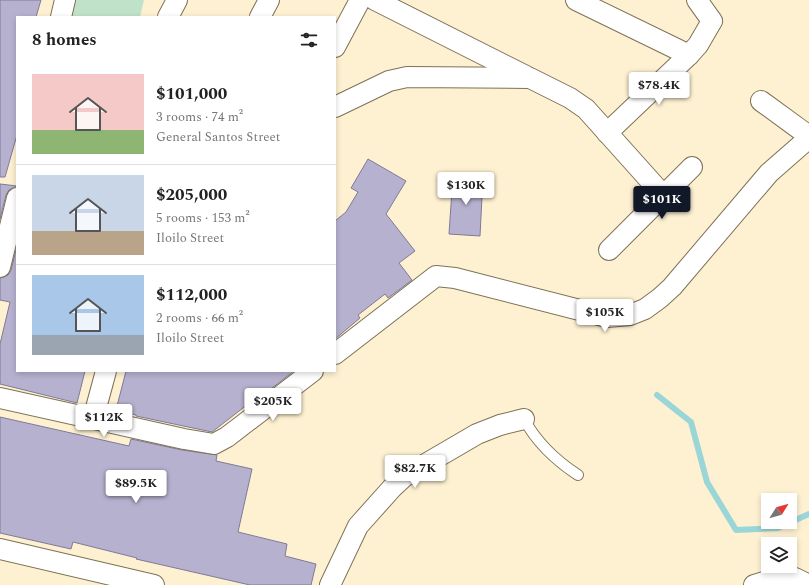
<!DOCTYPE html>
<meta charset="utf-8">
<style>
body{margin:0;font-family:Spectral,serif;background:#f6f6f6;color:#222;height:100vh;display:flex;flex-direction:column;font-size:15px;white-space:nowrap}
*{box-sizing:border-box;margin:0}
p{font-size:13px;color:#767676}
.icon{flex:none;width:22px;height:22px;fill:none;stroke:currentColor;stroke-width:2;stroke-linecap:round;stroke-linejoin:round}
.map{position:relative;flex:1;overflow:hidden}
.sheet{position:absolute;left:16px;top:16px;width:320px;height:356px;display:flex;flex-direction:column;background:#fff;border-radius:0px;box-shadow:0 2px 6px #0003}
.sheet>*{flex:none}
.needle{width:26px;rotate:53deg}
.tools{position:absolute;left:761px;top:493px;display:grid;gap:8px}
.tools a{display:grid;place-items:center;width:36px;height:36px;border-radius:0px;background:#fff;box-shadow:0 2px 6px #0003;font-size:20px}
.price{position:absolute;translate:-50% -34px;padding:0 9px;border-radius:4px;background:#fff;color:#222;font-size:13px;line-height:26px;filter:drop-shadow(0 1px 2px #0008)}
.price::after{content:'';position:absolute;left:50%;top:24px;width:12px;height:9px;margin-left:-6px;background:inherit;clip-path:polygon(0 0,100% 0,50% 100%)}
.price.on{background:#111827;color:#fff}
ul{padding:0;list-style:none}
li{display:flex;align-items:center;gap:12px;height:100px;padding:0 16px}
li+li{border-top:1px solid #e0e0e0}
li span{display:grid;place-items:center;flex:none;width:112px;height:80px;border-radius:0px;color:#555}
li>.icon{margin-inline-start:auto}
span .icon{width:48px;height:48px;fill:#fffc;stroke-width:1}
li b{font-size:17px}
h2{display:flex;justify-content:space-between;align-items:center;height:48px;padding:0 16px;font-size:17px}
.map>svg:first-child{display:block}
.green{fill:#c0e2c8}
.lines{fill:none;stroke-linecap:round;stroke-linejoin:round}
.stream{stroke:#9ad6d7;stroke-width:6}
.building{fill:#b6b1cf;stroke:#7f7a97}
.service-casing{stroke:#7e7256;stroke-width:12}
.minor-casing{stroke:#7e7256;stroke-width:22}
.service{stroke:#fff;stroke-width:10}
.minor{stroke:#fff;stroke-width:20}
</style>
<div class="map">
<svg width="809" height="585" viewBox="0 0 809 585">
<rect width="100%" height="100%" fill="#fef1d2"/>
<path class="green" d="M 73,0 L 144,0 L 140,17 L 69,17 Z"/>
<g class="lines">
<path class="stream" d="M 657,395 L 691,422 L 707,482 L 736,530 L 778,528 L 809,514"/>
</g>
<g class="building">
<path d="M 0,0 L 41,0 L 36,17 L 17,17 L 17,135 L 5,177 L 0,177 Z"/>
<path d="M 368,159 L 406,181 L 386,214 L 415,251 L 399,263 L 412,280 L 388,298 L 385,294 L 358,315 L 360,318 L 335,339 L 335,221 L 346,212 L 358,192 L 351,188 Z"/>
<path d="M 453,175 L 483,177 L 480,236 L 449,234 Z"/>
<path d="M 0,184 L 17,186 L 9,190 L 6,195 L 0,219 Z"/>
<path d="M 17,246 L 17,371 L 85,371 L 77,403 L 0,384 L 0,344 L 10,302 L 0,300 L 0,278 L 8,275 L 11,270 Z"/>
<path d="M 126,371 L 294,371 L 263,395 L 261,394 L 212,432 L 136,416 L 136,415 L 116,410 Z"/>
<path d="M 0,417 L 129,446 L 131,439 L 182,450 L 217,455 L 216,461 L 252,469 L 238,532 L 287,544 L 285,556 L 316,564 L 311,585 L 250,585 L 136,559 L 137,558 L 73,542 L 71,549 L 0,533 Z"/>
</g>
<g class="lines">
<g class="service-casing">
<path id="service" d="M 524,419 C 537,443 555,460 578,475"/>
</g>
<g class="minor-casing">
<g id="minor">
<path d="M 375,0 L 526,76"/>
<path d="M 576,0 L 689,55"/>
<path d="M 61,17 L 65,0"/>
<path d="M 168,17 L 177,0"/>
<path d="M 260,17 L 269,0"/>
<path d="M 335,47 L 360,0"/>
<path d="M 761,101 L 809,136"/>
<path d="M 335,107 L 389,81 L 407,77 L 530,78 L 570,98 L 586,109 L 663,195"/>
<path d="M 607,133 L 689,55 L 698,45 L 712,21 L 697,0"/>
<path d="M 609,250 L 692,167"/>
<path d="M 0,267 L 17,198"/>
<path d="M 335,354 L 436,276 L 455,278 L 607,317 L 630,315 L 645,309 L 660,298 L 672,287 L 769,173 L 809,138"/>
<path d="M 0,398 L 184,439 L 214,444 L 227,437 L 313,371"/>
<path d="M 93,419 L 106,371"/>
<path d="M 0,549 L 154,585"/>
<path d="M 330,585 L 358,526 L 392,488 L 405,476 L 477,434 L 500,425 L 524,419"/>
<path d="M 754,585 L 774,579 L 795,578 L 809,585"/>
</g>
</g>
<use href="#service" class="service"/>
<use href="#minor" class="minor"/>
</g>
</svg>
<div class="tools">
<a><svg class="needle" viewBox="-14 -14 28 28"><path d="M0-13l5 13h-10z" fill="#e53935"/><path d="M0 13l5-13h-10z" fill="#767676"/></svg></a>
<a><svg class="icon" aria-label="layers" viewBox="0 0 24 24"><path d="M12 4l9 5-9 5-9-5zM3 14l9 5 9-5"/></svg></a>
</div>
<b class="price" style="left:659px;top:106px">$78.4K</b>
<b class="price" style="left:466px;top:206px">$130K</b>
<b class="price on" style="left:662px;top:220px">$101K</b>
<b class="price" style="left:605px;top:333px">$105K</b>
<b class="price" style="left:273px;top:422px">$205K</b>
<b class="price" style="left:104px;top:438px">$112K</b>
<b class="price" style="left:415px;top:489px">$82.7K</b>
<b class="price" style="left:136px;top:504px">$89.5K</b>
<section class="sheet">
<h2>8 homes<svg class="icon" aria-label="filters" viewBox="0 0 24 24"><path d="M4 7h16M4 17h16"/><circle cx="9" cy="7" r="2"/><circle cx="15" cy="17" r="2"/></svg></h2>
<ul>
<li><span style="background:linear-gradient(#f6c9c9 70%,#8fb573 0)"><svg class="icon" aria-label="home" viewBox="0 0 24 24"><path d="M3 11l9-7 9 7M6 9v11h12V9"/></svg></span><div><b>$101,000</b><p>3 rooms · 74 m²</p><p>General Santos Street</p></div></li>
<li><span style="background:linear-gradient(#c9d6e8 70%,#b9a48a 0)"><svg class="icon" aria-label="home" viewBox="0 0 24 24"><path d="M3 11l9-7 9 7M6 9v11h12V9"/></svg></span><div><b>$205,000</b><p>5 rooms · 153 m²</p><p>Iloilo Street</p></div></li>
<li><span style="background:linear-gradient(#a9c7e8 75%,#9aa5b1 0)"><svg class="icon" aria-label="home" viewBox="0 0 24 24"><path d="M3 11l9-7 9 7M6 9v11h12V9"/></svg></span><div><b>$112,000</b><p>2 rooms · 66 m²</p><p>Iloilo Street</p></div></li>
</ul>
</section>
</div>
